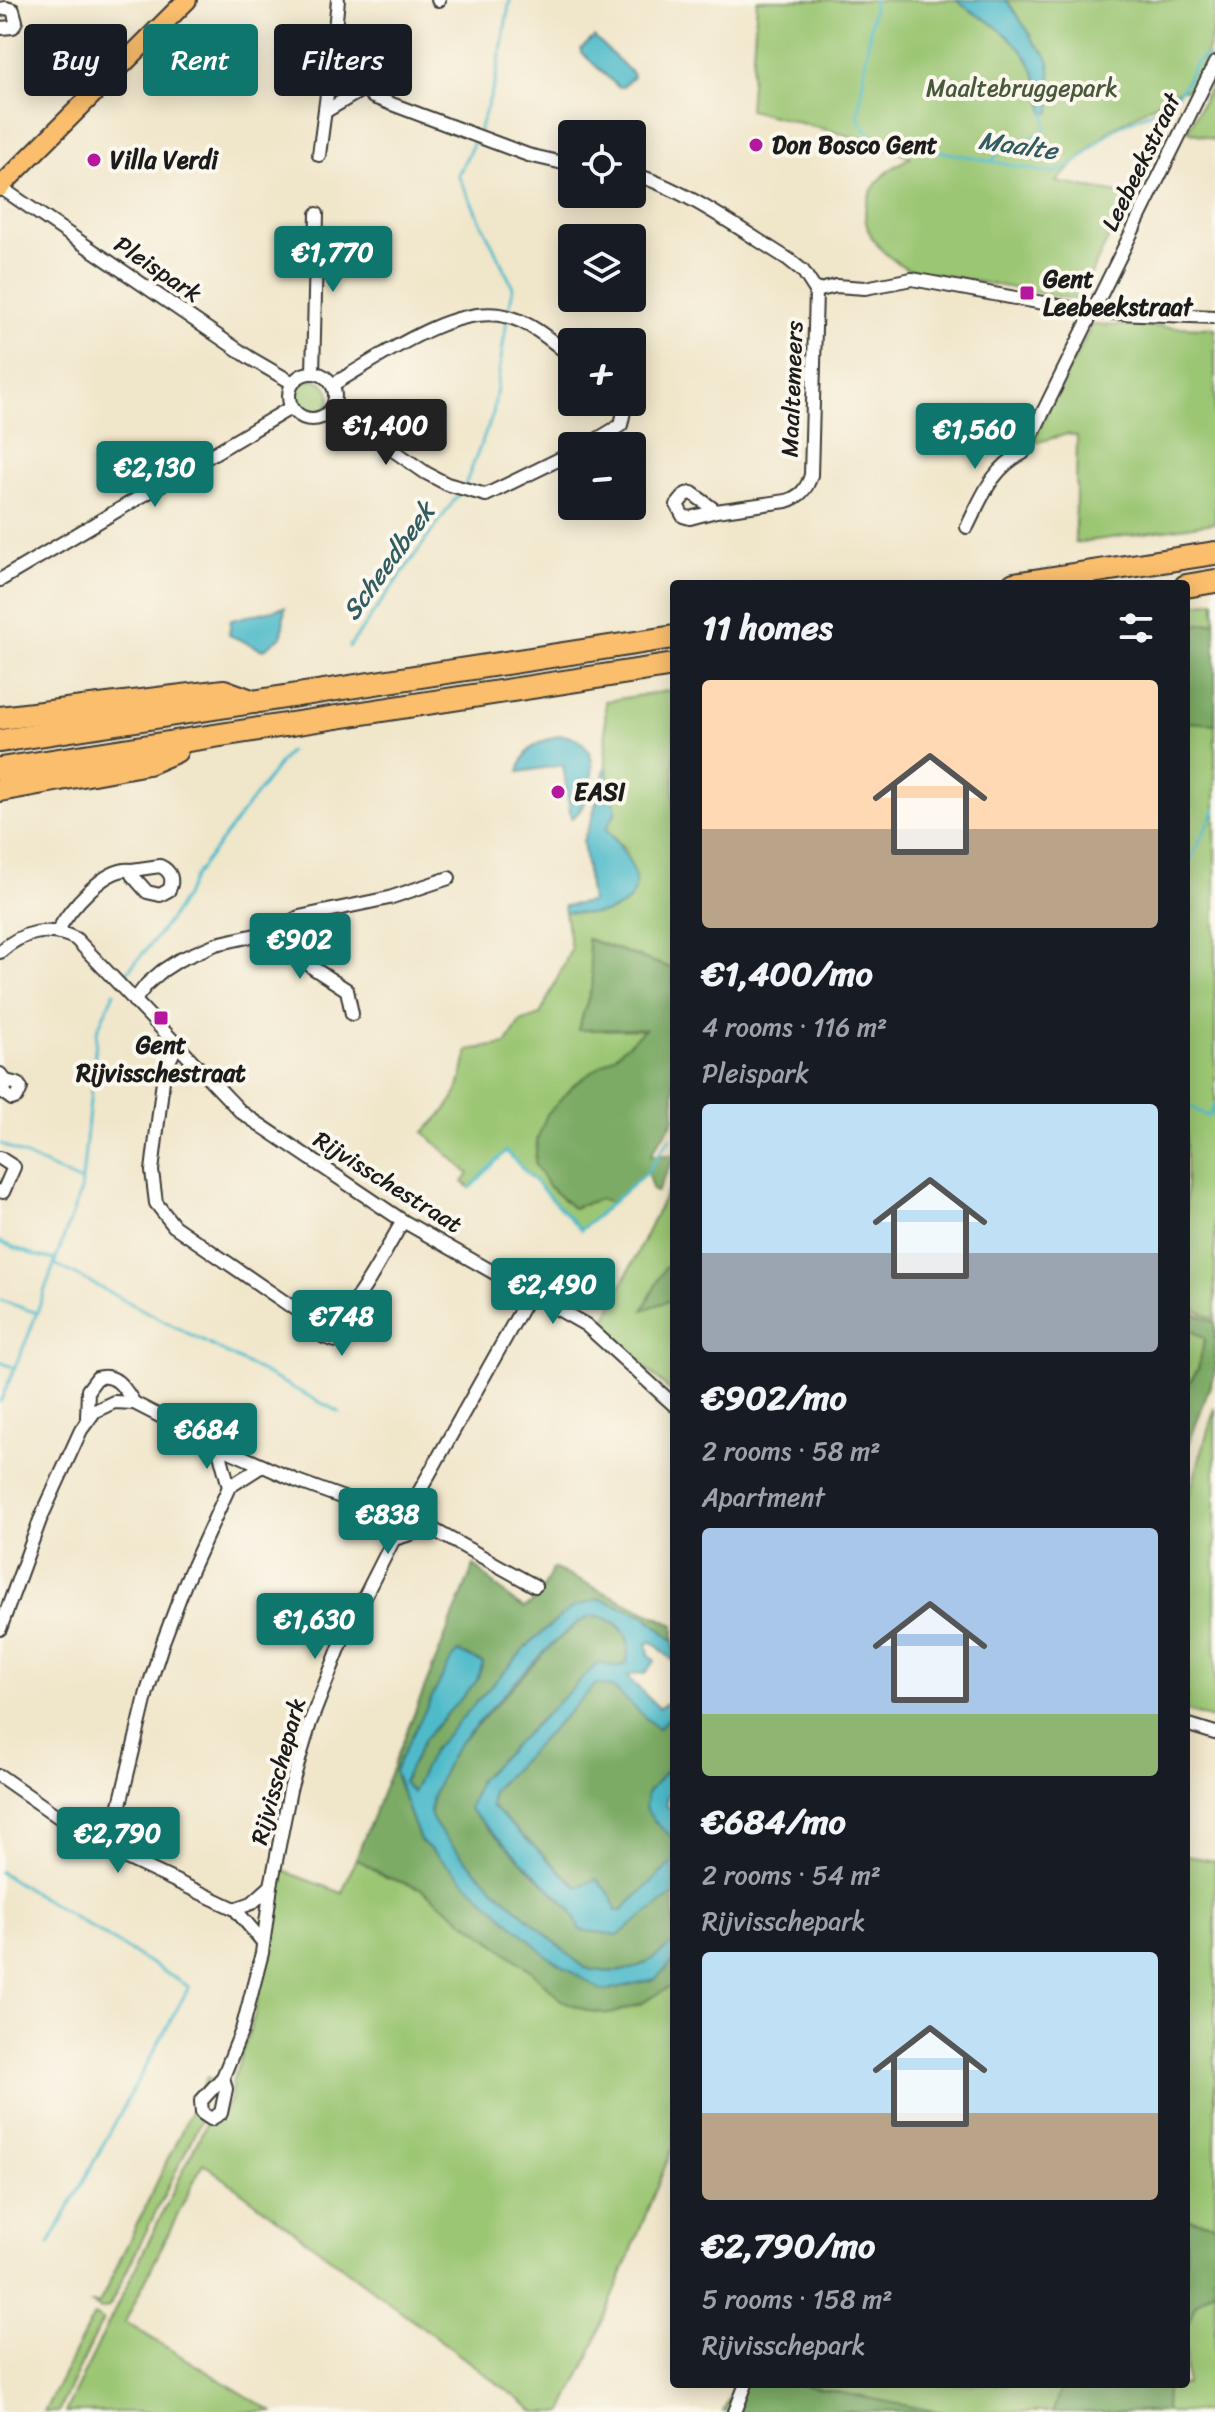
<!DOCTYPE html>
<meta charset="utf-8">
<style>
body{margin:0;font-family:Sriracha,sans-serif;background:#242831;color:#f1f3f6;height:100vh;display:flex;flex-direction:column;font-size:30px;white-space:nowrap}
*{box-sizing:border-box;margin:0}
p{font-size:26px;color:#9ea1a6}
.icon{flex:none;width:44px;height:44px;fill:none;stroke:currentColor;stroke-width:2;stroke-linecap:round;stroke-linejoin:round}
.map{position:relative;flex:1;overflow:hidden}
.drawer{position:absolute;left:670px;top:580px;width:520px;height:1808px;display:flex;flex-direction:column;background:#171b24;border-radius:8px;box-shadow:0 4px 20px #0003}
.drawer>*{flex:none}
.banner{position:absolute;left:24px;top:24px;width:526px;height:72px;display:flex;gap:16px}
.controls{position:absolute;left:558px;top:120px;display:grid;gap:16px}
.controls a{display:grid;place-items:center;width:88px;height:88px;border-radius:8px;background:#171b24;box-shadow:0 4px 20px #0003;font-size:40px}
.price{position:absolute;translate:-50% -68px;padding:0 18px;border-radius:8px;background:#0f766e;color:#fff;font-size:26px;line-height:52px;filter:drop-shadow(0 2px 4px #0008)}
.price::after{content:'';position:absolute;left:50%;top:48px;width:24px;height:18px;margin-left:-12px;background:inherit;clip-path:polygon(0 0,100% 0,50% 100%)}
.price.current{background:#222;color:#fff}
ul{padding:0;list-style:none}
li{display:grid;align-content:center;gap:16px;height:424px;padding:0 32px}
li span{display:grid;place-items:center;height:248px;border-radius:8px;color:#555}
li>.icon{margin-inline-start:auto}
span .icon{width:144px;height:144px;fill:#fffc;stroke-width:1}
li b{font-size:34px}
h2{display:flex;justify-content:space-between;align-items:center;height:96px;padding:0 32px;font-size:34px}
.pill{padding:0 28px;border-radius:8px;background:#171b24;box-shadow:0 4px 20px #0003;font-size:28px;line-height:72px}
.pill.current{background:#0f766e;color:#fff}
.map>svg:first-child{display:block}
.green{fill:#9bc673;stroke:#5c7148;stroke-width:2}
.forest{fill:#7cab65;stroke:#4c6440;stroke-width:2}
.water{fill:#4fbbca;stroke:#366c73;stroke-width:2}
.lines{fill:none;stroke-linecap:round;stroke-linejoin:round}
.stream{stroke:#4fbbca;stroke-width:3}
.street-casing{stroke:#3c3a36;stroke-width:16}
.primary-casing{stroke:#3c3a36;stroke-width:22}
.highway-casing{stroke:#3c3a36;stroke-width:26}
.street{stroke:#fff;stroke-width:12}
.primary{stroke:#fabe6d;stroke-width:18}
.highway{stroke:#fabe6d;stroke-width:22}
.poi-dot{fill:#b5179e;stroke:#fbf7ec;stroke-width:3}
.labels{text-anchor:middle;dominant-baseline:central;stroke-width:8;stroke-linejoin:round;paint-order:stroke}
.park-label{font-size:24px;fill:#48583a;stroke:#fbf7ec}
.poi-label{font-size:24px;font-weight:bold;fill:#1c1c1c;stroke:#fbf7ec;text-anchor:start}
.street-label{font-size:24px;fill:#1c1c1c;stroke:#fbf7ec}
.water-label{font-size:26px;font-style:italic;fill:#305c62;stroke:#fbf7ec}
</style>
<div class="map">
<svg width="1215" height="2412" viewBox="0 0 1215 2412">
<rect width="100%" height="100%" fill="#fbf7ec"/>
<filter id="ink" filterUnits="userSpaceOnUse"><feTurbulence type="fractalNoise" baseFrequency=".0125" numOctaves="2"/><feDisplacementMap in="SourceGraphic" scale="16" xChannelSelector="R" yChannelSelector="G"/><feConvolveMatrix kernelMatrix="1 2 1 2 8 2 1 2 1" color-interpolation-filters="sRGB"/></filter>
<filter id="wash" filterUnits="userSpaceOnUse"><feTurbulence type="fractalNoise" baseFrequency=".006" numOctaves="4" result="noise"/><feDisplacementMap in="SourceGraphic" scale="32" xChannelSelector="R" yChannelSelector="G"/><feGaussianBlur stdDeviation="1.8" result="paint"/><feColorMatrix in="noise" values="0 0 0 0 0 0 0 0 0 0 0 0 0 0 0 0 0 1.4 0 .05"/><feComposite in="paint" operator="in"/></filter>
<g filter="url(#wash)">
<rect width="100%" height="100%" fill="#f0e6ca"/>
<g class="green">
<path d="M 757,0 L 1215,0 C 1215,35 1207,58 1191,89 L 1178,91 L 1108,131 L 1056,182 L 1130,195 L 1078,300 L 908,269 C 848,237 853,186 911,157 L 858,138 L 749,110 Z"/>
<path d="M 1215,77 L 1215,140 L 1188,131 Z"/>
<path d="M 1092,325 L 1215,328 L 1215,523 L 1075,543 L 1077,436 L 1068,434 L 1031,444 Z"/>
<circle cx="313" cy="397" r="17"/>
<path d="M 1215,601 L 1215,1320 L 1186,1305 L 1186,605 Z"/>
<path d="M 674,690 L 674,969 L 588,939 L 593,983 L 578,1030 L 646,1029 L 616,1055 L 548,1186 L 573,1208 L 599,1199 L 612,1203 L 581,1230 L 506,1151 L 470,1188 L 463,1182 L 469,1174 L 424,1132 C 457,1102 459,1094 468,1050 L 506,1044 L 520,1022 L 540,1015 L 571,949 L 565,912 L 611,911 L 626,850 L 606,829 L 616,811 L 606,765 L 605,701 Z"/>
<path d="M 674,1177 L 674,1394 L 601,1328 Z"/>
<path d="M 1186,1328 L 1205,1338 L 1198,1369 L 1186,1388 Z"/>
<path d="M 1215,1407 L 1215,1720 L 1186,1711 L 1186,1505 Z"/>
<path d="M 1186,1856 L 1215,1861 L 1215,2224 L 1186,2218 Z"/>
<path d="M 356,1858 L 386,1877 L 420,1888 L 530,1970 L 561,2000 L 640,2004 L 674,1985 L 674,2144 L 591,2352 L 563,2412 L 536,2412 L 203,2163 L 125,2322 L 273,2412 L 65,2412 L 206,2124 L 214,2123 L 230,2100 L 233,2079 L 254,2018 L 281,1870 L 342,1893 Z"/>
<path d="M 207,2077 L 211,2080 C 200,2094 191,2103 201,2120 L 109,2307 L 101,2309 L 92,2304 L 99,2304 Z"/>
<path d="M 1215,2288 L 1215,2412 L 1166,2412 L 1167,2384 L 1186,2384 L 1186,2330 L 1195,2304 Z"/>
<path d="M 94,2315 L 103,2320 L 58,2412 L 44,2412 Z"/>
<path d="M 796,2384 L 1062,2384 L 1053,2412 L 939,2412 Z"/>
</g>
<g class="forest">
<path d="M 1215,622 L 1215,724 L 1186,722 L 1186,626 Z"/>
<path d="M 587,939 L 674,969 L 674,1119 C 667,1133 657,1141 651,1155 L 674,1155 L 674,1158 L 657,1192 L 653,1191 L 647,1172 L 612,1203 L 599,1199 L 573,1208 L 548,1186 L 535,1164 L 537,1140 L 547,1114 L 575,1084 L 616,1055 L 645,1029 L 578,1030 L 593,983 Z"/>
<path d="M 674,1262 L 674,1299 L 643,1310 L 665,1267 Z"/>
<path d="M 1186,1309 L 1215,1323 L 1215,1372 L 1186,1452 L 1186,1388 L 1198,1369 L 1205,1338 L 1186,1328 Z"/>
<path d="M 474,1565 L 511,1600 L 524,1608 L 538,1599 L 553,1568 L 674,1625 L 674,1641 L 645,1616 L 600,1599 L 573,1607 L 533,1640 L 433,1750 L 413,1794 L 403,1782 L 424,1739 L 476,1682 L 483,1663 L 451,1661 L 394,1771 L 420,1841 L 603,1991 L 655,1979 L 674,1961 L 674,1985 L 640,2004 L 611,2014 L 588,2011 L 561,2000 L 530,1970 L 420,1888 L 386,1877 L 356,1858 Z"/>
<path d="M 600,1616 C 625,1627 632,1636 627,1664 L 618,1667 L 598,1663 L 479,1780 L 469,1809 L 571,1910 L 580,1930 L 618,1935 L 674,1894 L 674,1942 C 645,1968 623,1977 584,1968 C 558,1944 432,1839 430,1812 C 430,1797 449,1757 458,1745 L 550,1647 L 584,1618 Z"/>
<path d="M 596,1684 L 612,1687 L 658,1728 L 674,1712 L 674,1763 L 647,1793 L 655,1822 L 674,1839 L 674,1861 L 622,1910 L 616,1911 L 612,1896 L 578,1887 L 491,1806 L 492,1791 Z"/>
<path d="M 1186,2219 L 1215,2224 L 1215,2288 L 1195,2304 L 1186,2330 Z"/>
<path d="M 734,2384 L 796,2384 L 939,2412 L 723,2412 Z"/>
<path d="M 1062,2384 L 1167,2384 L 1166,2412 L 1053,2412 Z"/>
</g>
<g class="water">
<path d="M 957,0 L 1005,0 L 1008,2 L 1030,34 C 1032,43 1039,47 1045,53 C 1053,63 1051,99 1051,112 L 1044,113 C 1039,68 1025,46 988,21 C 977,15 966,9 957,0 Z"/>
<path d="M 594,37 L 632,73 L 633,77 L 622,87 L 618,87 L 581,52 L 581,49 Z"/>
<path d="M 285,607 L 282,636 L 263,650 L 229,635 L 231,620 Z"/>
<path d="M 560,735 C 594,738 597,765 588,792 C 584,803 581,813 571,818 L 563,765 L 519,772 C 524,746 538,743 560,735 Z"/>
<path d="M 606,765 L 616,811 L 606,829 C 626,852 659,896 610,911 C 597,916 579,913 565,912 L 564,906 L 591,902 L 583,841 L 592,818 Z"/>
<path d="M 600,1599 L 645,1616 L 674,1641 L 674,1662 L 653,1642 L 647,1643 L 649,1654 L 655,1661 L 645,1674 L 636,1673 L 627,1677 L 659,1708 L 674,1698 L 674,1712 L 658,1729 L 612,1687 L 596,1684 L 492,1791 L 491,1806 L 577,1887 L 597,1879 L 612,1896 L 616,1911 L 622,1910 L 674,1861 L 674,1894 L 618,1935 L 580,1930 L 571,1909 L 469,1809 L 479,1780 L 598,1663 L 618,1667 L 627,1663 C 630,1650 630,1633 617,1624 C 608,1618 597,1615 587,1618 C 564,1624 480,1721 458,1745 C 449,1757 430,1797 430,1812 C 432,1839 558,1944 584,1968 C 623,1978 645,1968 674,1942 L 674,1961 L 655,1979 L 603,1991 L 547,1956 L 420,1840 L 394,1771 L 451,1660 L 459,1652 L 483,1663 L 476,1682 L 424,1739 L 403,1782 L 412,1793 L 433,1750 L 533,1640 L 573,1607 Z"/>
<path d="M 674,1763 L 674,1789 L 667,1796 L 666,1805 L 674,1812 L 674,1839 L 655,1822 L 645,1808 L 647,1793 Z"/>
</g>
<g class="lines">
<g class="stream">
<path d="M 874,0 L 858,116 L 865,130 L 878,139 L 1050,173 C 1081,168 1087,148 1110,132 C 1132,117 1163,112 1180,91 C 1190,80 1191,64 1204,56 L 1211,58"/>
<path d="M 478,133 L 495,83 L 510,0"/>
<path d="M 475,140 L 458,175 L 513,287 L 509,311"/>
<path d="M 992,162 L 996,155 L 1045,130 L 1046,113"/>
<path d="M 465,485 L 493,414 L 507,319"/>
<path d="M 349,647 L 461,491"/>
<path d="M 1186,869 L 1215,810"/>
<path d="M 122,978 C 148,947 178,915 194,877 L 289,751"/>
<path d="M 1186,1104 L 1209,1117 L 1215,1104"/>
<path d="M 1,1144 L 81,1182"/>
<path d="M 470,1188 L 506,1151 L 581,1230 L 648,1171 L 670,1138"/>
<path d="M 0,1242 L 34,1255 L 55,1260"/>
<path d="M 55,1264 L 339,1412"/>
<path d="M 0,1300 L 37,1313"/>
<path d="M 0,1362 L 15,1368"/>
<path d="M 0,1402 L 29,1334 L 81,1190 L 97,1031 L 114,992"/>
<path d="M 0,1872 L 189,1987 L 49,2244"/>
</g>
</g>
</g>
<g filter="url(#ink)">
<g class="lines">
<g class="street-casing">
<g id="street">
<path d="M 338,0 L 334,38 L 352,76 L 373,97 L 528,155 L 572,165"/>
<path d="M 438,0 L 439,0"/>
<path d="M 0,9 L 6,8 L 13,10 L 16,21 L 13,27 L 0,28"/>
<path d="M 326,111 L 363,89"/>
<path d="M 319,155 L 334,41"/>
<path d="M 632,174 C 680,186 744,232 788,259 L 803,271 L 816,291 L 811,475 C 807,489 800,497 786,501 L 716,511 L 692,493 L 686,494 L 677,505 L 683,516 L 690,518 L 716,511"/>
<path d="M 0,187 L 250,358 L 293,383"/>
<path d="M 816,291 L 836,286 L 865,288 L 912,279 L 1092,312 L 1215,317"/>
<path d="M 313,373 L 317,214"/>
<circle cx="312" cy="396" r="23"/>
<path d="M 332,385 C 378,359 455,301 509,317 C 532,323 554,343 572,357"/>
<path d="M 332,408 L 426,473 L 447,484 L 486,495 L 572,453"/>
<path d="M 586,446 L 621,425 L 626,402"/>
<path d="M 967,527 C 982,497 992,468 1023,453 L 1215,63"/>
<path d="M 0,580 L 292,407"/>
<path d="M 160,866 C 171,871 174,880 169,890 L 160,895 L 147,892 L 132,875 L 132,870 Z"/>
<path d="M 274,931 L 313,968 L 347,990 L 352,1014"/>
<path d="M 57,932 C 69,910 105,866 132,870"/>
<path d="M 0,952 C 21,932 50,925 76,939 L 241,1112 L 403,1221 L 586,1325 L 674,1405"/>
<path d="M 134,1001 L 147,984 L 162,971 L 179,960 L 216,944 L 274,931 L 299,917 L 389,898 L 449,878"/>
<path d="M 177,1045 L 164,1072 L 152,1171 L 156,1203 L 174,1226 L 302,1314 C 317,1320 336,1318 349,1307 C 365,1292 390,1242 403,1221"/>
<path d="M 0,1074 L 6,1081 L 18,1084 L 21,1088 L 17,1097 L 12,1099 L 4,1093 L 6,1081"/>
<path d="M 0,1158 L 14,1167 L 3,1192 L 0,1191"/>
<path d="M 311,1318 L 324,1337 L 336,1341 L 345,1332 L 342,1312"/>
<path d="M 87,1418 L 88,1390 L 97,1378 C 116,1372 125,1389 134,1403"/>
<path d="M 218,1446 L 229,1487"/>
<path d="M 376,1509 L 386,1530 L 394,1539 L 420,1531 L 434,1530"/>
<path d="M 0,1629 L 40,1520 L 81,1430 L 95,1411 L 114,1402 L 134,1403 L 218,1446 L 297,1481 L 349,1500 L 376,1509 L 412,1505 L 426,1515 L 434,1530 L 535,1586"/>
<path d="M 1186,1724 L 1215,1733"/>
<path d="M 0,1776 L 80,1832 L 120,1855 L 235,1909 L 262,1941"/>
<path d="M 80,1832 L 118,1813"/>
<path d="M 120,1855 L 118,1813 L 147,1692 L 163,1642 L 186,1581 L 229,1487 L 262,1466"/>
<path d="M 235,1909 L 252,1903 L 271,1886"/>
<path d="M 223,2077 L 226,2089 L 221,2113 L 211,2119 L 202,2113 L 201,2101 L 223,2077 L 242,2030 L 262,1953 L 271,1886 L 290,1790 L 310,1723 L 342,1641 L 404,1519 L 530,1294"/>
<path d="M 735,2412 L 746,2384"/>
</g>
</g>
<g class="primary-casing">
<path id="primary" d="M 0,187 L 187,0"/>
</g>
<g class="highway-casing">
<g id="highway">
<path d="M 1014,584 L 1215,553"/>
<path d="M 1186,586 L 1215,581"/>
<path d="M 0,718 L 224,691 L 254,702"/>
<path d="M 0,741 L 674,637"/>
<path d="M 0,769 L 674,665"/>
<path d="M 0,790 L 148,763 L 176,751"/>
</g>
</g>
<use href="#street" class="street"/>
<use href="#primary" class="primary"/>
<use href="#highway" class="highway"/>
</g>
</g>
<g class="poi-dot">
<circle cx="756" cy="145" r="8"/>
<circle cx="94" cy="160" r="8"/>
<rect x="1019" y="285" width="16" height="16" rx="4"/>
<circle cx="558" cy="792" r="8"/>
<rect x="153" y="1010" width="16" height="16" rx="4"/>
</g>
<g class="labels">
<g class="park-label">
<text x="1022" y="88">Maaltebruggepark</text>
</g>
<g class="poi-label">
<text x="772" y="145">Don Bosco Gent</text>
<text x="110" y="160">Villa Verdi</text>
<text x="1043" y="279">Gent<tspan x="1043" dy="28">Leebeekstraat</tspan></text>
<text x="574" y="792">EASI</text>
<text x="161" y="1045" text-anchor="middle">Gent<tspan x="161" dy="28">Rijvisschestraat</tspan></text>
</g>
<g class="street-label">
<text transform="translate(1141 162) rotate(-64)">Leebeekstraat</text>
<text transform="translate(158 269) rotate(34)">Pleispark</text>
<text transform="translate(792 389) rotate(-88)">Maaltemeers</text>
<text transform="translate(388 1182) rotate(32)">Rijvisschestraat</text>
<text transform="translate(278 1771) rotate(-75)">Rijvisschepark</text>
</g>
<g class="water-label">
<text transform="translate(1018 145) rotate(8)">Maalte</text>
<text transform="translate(388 561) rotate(-54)">Scheedbeek</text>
</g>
</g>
</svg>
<div class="controls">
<a><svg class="icon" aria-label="locate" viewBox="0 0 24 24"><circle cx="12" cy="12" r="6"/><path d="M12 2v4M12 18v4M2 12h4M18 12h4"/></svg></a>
<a><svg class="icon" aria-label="layers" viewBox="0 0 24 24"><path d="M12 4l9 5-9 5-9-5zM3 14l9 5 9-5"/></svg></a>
<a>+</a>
<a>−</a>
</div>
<b class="price" style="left:333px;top:294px">€1,770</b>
<b class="price current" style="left:386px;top:467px">€1,400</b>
<b class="price" style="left:975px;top:471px">€1,560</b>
<b class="price" style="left:155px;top:509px">€2,130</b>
<b class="price" style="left:300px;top:981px">€902</b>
<b class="price" style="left:553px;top:1326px">€2,490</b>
<b class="price" style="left:342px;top:1358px">€748</b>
<b class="price" style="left:207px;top:1471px">€684</b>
<b class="price" style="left:388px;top:1556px">€838</b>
<b class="price" style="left:315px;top:1661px">€1,630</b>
<b class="price" style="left:118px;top:1875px">€2,790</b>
<div class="banner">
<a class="pill">Buy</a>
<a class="pill current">Rent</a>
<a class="pill">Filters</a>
</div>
<section class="drawer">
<h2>11 homes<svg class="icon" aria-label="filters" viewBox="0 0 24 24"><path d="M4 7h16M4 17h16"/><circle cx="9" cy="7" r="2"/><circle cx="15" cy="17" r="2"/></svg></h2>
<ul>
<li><span style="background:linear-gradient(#ffd9b3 60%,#b9a48a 0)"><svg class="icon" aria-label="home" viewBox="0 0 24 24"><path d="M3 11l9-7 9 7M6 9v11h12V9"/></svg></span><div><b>€1,400/mo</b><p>4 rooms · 116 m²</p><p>Pleispark</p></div></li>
<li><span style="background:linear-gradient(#bfe0f5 60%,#9aa5b1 0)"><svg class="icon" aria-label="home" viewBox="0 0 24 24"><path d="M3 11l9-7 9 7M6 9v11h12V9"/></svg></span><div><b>€902/mo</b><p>2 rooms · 58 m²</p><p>Apartment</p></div></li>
<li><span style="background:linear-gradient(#a9c7e8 75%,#8fb573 0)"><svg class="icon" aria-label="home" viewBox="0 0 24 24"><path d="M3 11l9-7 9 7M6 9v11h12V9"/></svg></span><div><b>€684/mo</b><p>2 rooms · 54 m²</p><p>Rijvisschepark</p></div></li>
<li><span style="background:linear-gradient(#bfe0f5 65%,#b9a48a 0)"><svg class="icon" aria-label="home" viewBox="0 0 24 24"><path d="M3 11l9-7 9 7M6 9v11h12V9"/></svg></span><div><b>€2,790/mo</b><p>5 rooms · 158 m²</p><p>Rijvisschepark</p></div></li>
</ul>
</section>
</div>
